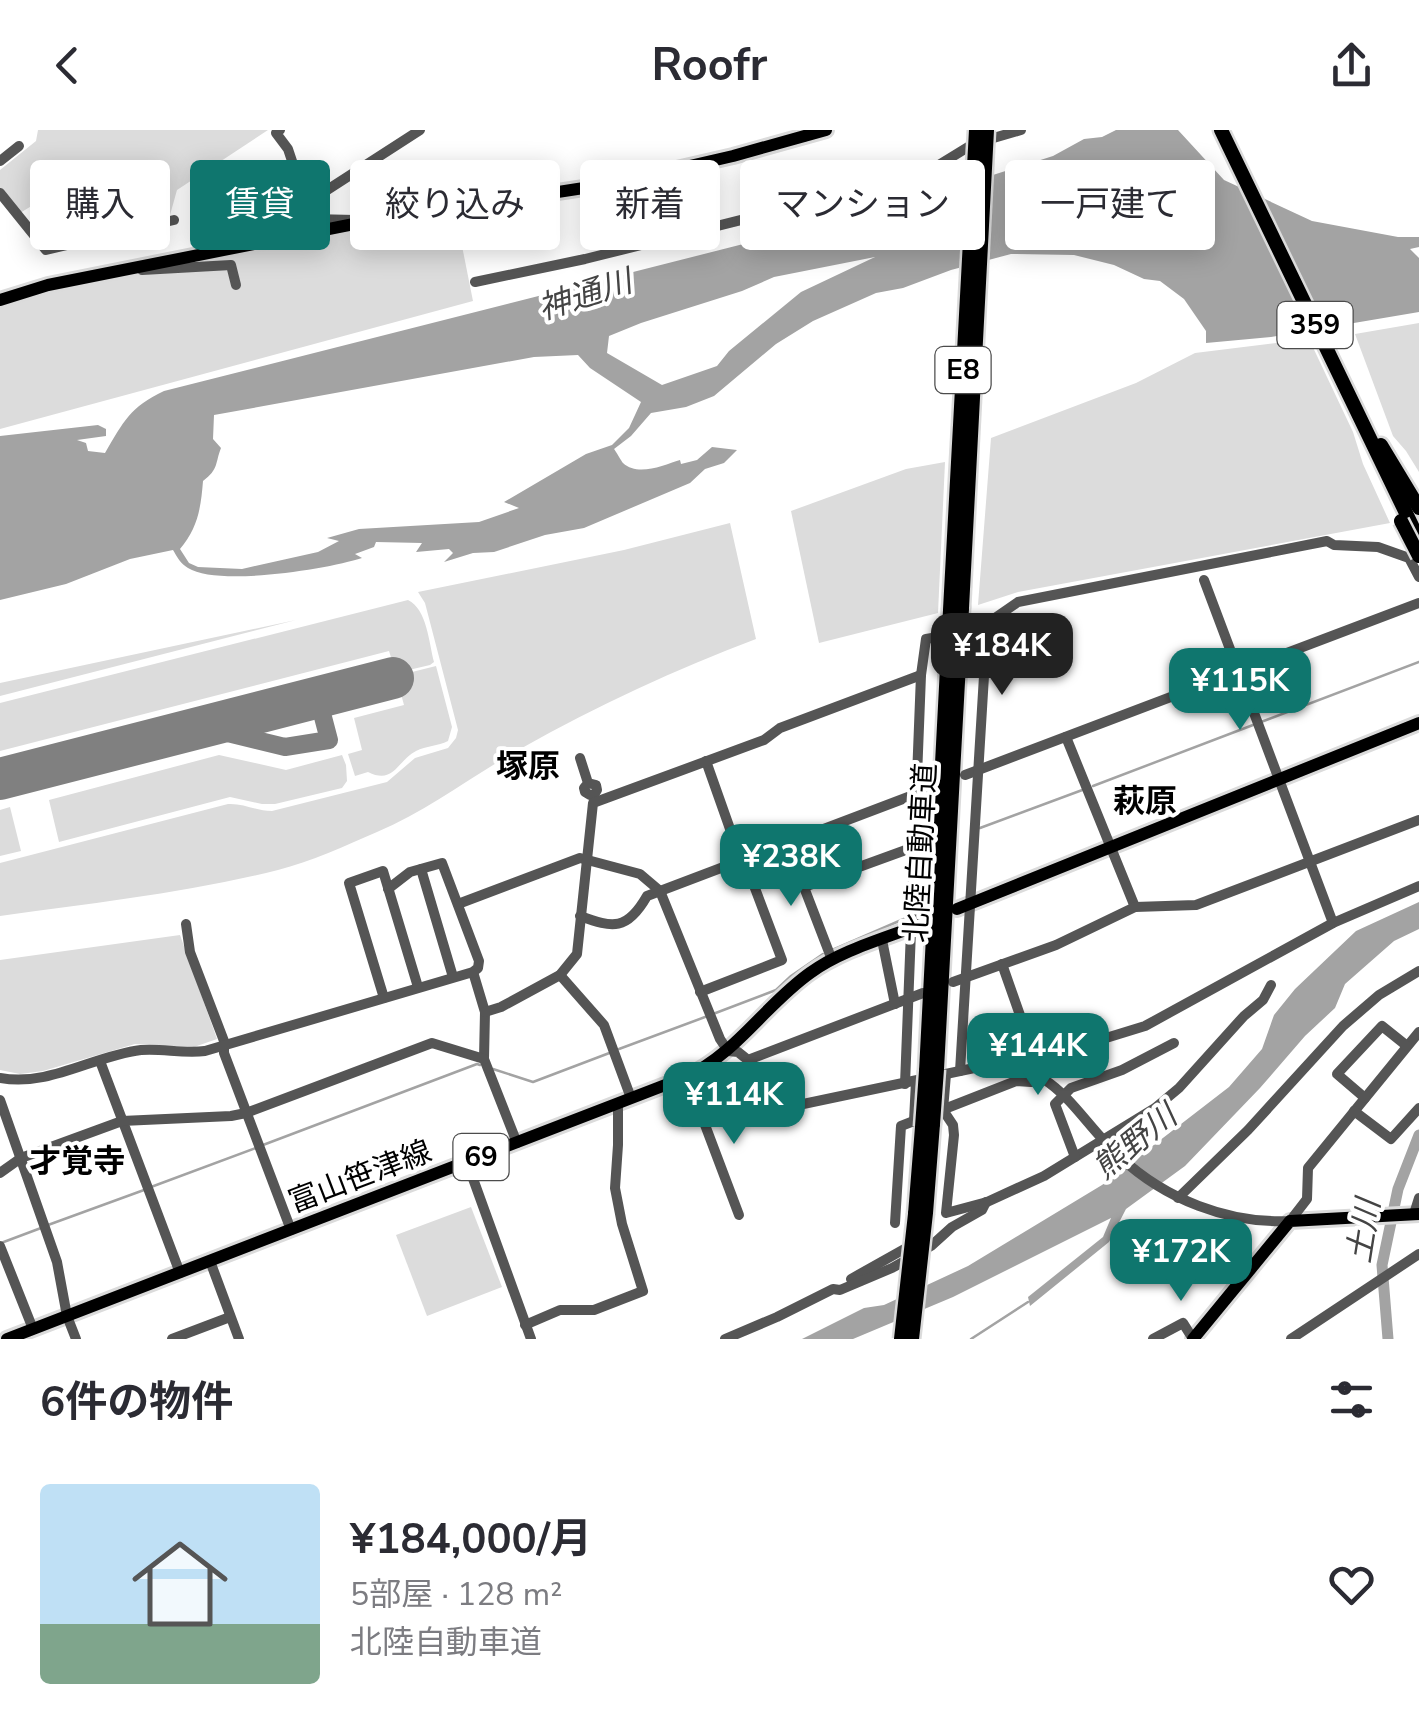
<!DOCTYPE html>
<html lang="ja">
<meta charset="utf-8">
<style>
body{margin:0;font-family:"Nunito Sans","Noto Sans JP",sans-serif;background:#f2f2f3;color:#2b2b33;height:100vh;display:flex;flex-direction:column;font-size:38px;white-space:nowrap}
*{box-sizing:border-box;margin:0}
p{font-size:32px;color:#7c7c81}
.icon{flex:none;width:55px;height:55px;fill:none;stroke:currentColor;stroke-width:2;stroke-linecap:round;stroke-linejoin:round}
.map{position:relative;height:1209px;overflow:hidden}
.sheet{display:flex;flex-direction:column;background:#fff;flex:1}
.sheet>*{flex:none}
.hud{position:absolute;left:30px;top:30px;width:1360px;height:90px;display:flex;gap:20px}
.price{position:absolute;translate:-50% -85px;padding:0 22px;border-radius:20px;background:#0f766e;color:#fff;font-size:32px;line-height:65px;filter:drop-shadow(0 2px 5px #0008)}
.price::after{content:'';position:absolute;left:50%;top:60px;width:30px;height:22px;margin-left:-15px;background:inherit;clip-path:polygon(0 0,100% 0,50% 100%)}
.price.on{background:#222;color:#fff}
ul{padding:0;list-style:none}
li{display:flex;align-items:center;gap:30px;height:250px;padding:0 40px}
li+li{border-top:2px solid #e1e1e2}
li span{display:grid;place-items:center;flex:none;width:280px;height:200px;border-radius:10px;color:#555}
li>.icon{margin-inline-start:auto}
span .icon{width:120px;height:120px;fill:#fffc;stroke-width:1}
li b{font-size:42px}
h2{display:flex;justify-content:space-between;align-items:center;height:120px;padding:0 40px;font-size:42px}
.tag{padding:0 35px;border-radius:10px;background:#fff;box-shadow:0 5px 25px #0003;font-size:35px;line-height:90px}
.tag.on{background:#0f766e;color:#fff}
header{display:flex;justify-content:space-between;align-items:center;height:130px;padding:0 40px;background:#fff;font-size:45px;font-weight:700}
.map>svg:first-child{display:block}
.green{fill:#dcdcdc}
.water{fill:#a3a3a3;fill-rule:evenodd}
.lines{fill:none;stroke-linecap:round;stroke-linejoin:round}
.stream{stroke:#a3a3a3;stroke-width:2.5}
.river{stroke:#a3a3a3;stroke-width:11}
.taxiway{stroke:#808080;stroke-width:18}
.runway{stroke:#808080;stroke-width:42}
.major-casing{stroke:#dbdbdb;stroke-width:18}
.highway-casing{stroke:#dbdbdb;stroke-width:19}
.minor{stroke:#555;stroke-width:10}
.major{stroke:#000;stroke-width:12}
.highway{stroke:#000;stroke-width:14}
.highway-bridge-casing{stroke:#dbdbdb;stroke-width:19;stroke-linecap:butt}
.highway-bridge{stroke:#000;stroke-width:14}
.labels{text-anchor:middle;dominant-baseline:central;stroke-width:8;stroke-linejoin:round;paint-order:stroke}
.shield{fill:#fff;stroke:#4c4c4c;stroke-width:2.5}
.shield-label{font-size:28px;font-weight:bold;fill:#000}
.street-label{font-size:30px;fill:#000;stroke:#fff}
.water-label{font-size:32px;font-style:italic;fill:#444;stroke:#fff}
.neighbourhood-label{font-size:32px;font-weight:bold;fill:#000;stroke:#fff}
</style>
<header><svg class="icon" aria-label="back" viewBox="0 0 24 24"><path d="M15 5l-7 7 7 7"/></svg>Roofr<svg class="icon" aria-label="share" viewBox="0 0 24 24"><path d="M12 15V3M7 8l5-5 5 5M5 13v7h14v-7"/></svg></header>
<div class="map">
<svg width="1419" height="1209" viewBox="0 0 1419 1209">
<rect width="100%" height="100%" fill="#fff"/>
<g class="green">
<path d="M 38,0 L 268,0 L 177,60 L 170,85 L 74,110 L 71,100 L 62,100 L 53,70 L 43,69 L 20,83 L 0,60 L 0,40 L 36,11 Z"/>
<path d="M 455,81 L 473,171 L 0,299 L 0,170 L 48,155 Z"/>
<path d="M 1419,193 L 1419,342 L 1406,321 L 1393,306 L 1355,204 Z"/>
<path d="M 1309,209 L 1353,302 L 1363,334 L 1390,393 L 1018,462 L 978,475 L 991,308 L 1136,253 L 1195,223 Z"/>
<path d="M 945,332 L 938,483 L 819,513 L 791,381 L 906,339 Z"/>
<path d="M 730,393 L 756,509 C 677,539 596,576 522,618 C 473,645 429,680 377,702 C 347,715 310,732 278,740 C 187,763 93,773 0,786 L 0,733 L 228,674 C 243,673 257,681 272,681 L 387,652 L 415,628 L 448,618 L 456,608 L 458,600 L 425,473 L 418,462 L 624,420 Z"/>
<path d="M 408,470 C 427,479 429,513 434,532 L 430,535 L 396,543 L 389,521 L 0,621 L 0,573 Z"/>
<path d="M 296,490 L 0,566 L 0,553 Z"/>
<path d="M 436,536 L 452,597 L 448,611 C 438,616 426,616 416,621 C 397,631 394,655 368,642 L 355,646 L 348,624 L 362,620 L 354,588 L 404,575 L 396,546 Z"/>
<path d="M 219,625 L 286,640 L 342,625 L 346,635 L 347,651 L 342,658 L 275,674 L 262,674 L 230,667 L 59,712 L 49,670 Z"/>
<path d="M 10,677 L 21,721 L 0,726 L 0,680 Z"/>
<path d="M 180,805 L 217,909 L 194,917 L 135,914 L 43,941 L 20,944 L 0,940 L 0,830 Z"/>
<path d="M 471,1077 L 502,1157 L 427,1186 L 396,1105 Z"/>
</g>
<g class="water">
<path d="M 1116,0 L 1178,0 L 1224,50 L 1312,91 L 1398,107 L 1419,107 L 1419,117 L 1410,119 L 1419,128 L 1419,182 L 1271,207 L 1206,213 L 1206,201 L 1184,169 L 1160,151 L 1144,149 L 1114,135 L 1074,125 L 1011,124 L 951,140 L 903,158 L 876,163 L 813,191 L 776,214 L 714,266 L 686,277 L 651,283 L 631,306 L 614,319 C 615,320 622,332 623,333 C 638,347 664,335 680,330 L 681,334 L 697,330 L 712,317 L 737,320 L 724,333 L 705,339 L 690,353 L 584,398 L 545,405 L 494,422 L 473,423 L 444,432 L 453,423 L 449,419 L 416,422 L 422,413 L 376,412 L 374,417 L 355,424 L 362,428 C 328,439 218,457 188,438 C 181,434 177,427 173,420 L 130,429 L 66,454 L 0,470 L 0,306 L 98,295 L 106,299 L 106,306 L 77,310 L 86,313 L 88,321 L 105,323 C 124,291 130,277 164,261 L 905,73 L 1053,26 L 1084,9 L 1102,7 ZM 875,127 L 801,162 L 729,221 L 717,236 L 662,255 L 607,223 L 609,206 L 641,193 L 742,161 L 774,147 ZM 578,225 L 590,238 L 641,272 L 629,298 L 612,315 L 586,324 L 504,372 L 519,378 L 479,392 L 359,399 L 327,408 L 339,411 L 318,422 L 242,439 L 198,437 L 189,433 L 180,419 C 198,398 201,377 203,351 C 219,339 215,333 221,318 L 213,309 L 214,285 L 534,227 Z"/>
<path d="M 1419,772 L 1419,799 L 1394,811 L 1345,854 L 1335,878 L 1305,906 L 1260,958 L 1185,1036 L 1126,1079 L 1109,1112 L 1030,1176 L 1028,1167 L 1103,1107 L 1111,1088 L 953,1167 L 853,1209 L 802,1209 L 864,1178 L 884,1175 L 968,1136 L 1102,1055 L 1229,957 L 1262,919 L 1274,885 L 1295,859 L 1356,801 Z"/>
</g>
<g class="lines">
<g class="stream">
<path d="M 1261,592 L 1419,532"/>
<path d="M 1093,656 L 1253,595"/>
<path d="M 980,698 L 1085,659"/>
<path d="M 830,821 L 906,788 L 907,784"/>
<path d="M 713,884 L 776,860 L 791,846 L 823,824"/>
<path d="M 619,919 L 705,887"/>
<path d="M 493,939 L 533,952 L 612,922"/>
<path d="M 263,1015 L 477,934 L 480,935"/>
<path d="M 151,1057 L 256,1018"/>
<path d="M 48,1095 L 144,1060"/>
<path d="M 1,1113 L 41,1098"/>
<path d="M 971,1209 L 1028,1172"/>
</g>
<path class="river" d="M 1388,1209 L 1382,1135 L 1398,1059 L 1419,1005"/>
<path class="taxiway" d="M 203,597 L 285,617 L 329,610 L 318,568"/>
<path class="runway" d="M 0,649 L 393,548"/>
<g class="major-casing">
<g id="major">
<path d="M 0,170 L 48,155 L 364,92 L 616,53 L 733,26 L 826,0"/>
<path d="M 957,779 L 1419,593"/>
<path d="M 7,1209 L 686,947 C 737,923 765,875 810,843 C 843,819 887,808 924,793"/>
<path d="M 1193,1209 L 1290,1091 L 1419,1084"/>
</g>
</g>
<g class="highway-casing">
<g id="highway">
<path d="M 1221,0 L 1419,410"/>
<path d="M 1381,315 L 1419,378"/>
<path d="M 937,939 L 962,478"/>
<path d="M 926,941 L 950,480"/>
<path d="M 926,1083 L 933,994"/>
<path d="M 915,1084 L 922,997"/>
</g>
</g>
<g class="minor">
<path d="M 280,0 L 276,3 L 288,19 L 308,79"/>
<path d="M 0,31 L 19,16"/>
<path d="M 0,63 L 46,120 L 174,90"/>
<path d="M 307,73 L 420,0"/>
<path d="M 276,106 L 311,89 L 355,90"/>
<path d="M 142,140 L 231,135 L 236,155"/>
<path d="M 475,152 L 585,129 L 781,80 L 866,62 L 929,41 L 973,14 L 1021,0"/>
<path d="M 1204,450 L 1333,793"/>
<path d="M 971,500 L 979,499 L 1018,472 L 1327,411 L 1334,415 L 1378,417 L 1409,428 L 1419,447"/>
<path d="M 1066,607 L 1135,777"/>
<path d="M 580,628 L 588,653 L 584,658 L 585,662 L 590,665 L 594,665 L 597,660 L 596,655 L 588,653"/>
<path d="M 706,631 L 741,730"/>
<path d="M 965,645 L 1419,473"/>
<path d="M 787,713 L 832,830"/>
<path d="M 421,739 L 453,847"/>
<path d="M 804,757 L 914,717"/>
<path d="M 458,774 L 580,728 L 640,744 L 660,761 L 720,909 L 728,921 L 738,922 L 748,930 L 923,863"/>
<path d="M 580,786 C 613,798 627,801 647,766 L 916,664 L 926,658"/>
<path d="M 186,794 L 190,822 L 224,911 L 224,923 L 291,1100"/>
<path d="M 882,810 L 895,874"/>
<path d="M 1002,834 L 1034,925"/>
<path d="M 473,842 L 485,882 L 484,929 L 517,1013"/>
<path d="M 560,845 L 604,895 L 631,968"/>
<path d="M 953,852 L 1056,815 L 1135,777 L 1196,775 L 1419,690"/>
<path d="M 700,862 L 782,830 L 744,729"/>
<path d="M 384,868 L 349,753 L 383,741 L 418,857"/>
<path d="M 485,882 L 501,877 L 560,845 L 577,824 L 593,673 L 764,610 L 780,598 L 921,545"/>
<path d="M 100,931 L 180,1143"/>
<path d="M 1006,935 L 1034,925 L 1093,912 L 1145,896 L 1333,793 L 1419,756"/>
<path d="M 960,941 L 984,546 L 984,515 L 979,499"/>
<path d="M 946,944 L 943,980 L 953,995 L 954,1005 L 946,1083 L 987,1072 L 1044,1046 L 1155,978 L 1179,958 L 1244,886 L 1263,870 L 1271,855"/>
<path d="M 686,947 L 702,963 L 751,974 L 789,977 L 979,937 C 1055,927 1073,984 1120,1027 C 1165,1069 1228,1094 1290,1091 L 1307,1069 L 1308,1038 L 1419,902"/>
<path d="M 0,948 C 50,957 92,926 141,920 C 162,918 183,924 205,921 L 473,842 L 478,838 L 479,831 L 442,733 L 410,742 L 388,759"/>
<path d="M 905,954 L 921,545 L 926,509 L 938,507"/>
<path d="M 695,956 L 696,971 L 739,1085"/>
<path d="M 1365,968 L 1337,944 L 1382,896 L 1407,916"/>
<path d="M 0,970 L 57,1132 L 67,1186 L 76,1209"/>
<path d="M 1354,981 L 1391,1009 L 1419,978"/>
<path d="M 914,991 L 916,951"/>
<path d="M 1075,1027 L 1055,974 L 1071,958 L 1122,940 L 1174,913"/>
<path d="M 467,1032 L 531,1209"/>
<path d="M 0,1043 L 21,1028 L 122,991 L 231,986 L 246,983 L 432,913 L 484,929"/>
<path d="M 1178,1068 L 1248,1000 L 1343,896 L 1379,865 L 1419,841"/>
<path d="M 1414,1084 L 1419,1068"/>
<path d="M 895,1093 L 901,996 L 1016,951 L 1031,952 L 1040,946"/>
<path d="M 0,1116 L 33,1199"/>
<path d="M 210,1131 L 239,1209"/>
<path d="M 851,1149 L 915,1113"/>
<path d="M 525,1195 L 560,1180 L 594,1180 L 643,1161 L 622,1094 L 615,1058 L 618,1015 L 618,974"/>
<path d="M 172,1209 L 230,1187"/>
<path d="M 725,1209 L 777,1187 L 833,1159 L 840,1160 L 892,1138 L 931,1116 L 952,1097 L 982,1080 L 986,1072"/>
<path d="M 1153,1209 L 1183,1193 L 1193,1209"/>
<path d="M 1291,1209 L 1419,1124"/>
</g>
<use href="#major" class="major"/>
<use href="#highway" class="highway"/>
<g class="highway-bridge-casing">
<g id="highway-bridge">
<path d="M 1401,391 L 1419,426"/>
<path d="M 962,478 L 987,0"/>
<path d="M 950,480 L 976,0"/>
<path d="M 933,994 L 937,939"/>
<path d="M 922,997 L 926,941"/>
<path d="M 901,1209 L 915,1084"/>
<path d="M 912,1209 L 926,1083"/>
</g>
</g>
<use href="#highway-bridge" class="highway-bridge"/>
</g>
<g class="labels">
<g class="shield">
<rect x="1277.5" y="172" width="75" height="46" rx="8"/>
<rect x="935.5" y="217" width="55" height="46" rx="8"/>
<rect x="453.5" y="1004" width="55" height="46" rx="8"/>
</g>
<g class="shield-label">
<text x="1315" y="195">359</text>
<text x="963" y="240">E8</text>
<text x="481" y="1027">69</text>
</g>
<g class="street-label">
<text transform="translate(921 723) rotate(-87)">北陸自動車道</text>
<text transform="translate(360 1047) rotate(-21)">富山笹津線</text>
</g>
<g class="water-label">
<text transform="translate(585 165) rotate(-18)">神通川</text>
<text transform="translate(1135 1012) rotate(-39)">熊野川</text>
<text transform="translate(1364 1101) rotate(-81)">土川</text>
</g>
<g class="neighbourhood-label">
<text x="528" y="636">塚原</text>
<text x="1145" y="671">萩原</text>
<text x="77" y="1031">才覚寺</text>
</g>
</g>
</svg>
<b class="price on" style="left:1002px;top:568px">¥184K</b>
<b class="price" style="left:1240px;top:603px">¥115K</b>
<b class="price" style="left:791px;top:779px">¥238K</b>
<b class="price" style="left:1038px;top:968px">¥144K</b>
<b class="price" style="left:734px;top:1017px">¥114K</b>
<b class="price" style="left:1181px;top:1174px">¥172K</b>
<div class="hud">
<a class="tag">購入</a>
<a class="tag on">賃貸</a>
<a class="tag">絞り込み</a>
<a class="tag">新着</a>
<a class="tag">マンション</a>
<a class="tag">一戸建て</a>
</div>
</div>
<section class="sheet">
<h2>6件の物件<svg class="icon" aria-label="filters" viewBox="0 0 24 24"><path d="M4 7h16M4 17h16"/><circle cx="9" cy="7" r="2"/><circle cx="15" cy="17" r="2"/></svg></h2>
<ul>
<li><span style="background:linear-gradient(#bfe0f5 70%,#7fa58c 0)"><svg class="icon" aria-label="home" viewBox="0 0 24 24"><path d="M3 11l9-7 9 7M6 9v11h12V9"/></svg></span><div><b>¥184,000/月</b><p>5部屋 · 128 m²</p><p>北陸自動車道</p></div><svg class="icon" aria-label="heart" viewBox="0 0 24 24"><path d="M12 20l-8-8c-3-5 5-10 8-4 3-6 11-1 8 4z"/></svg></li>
</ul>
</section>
